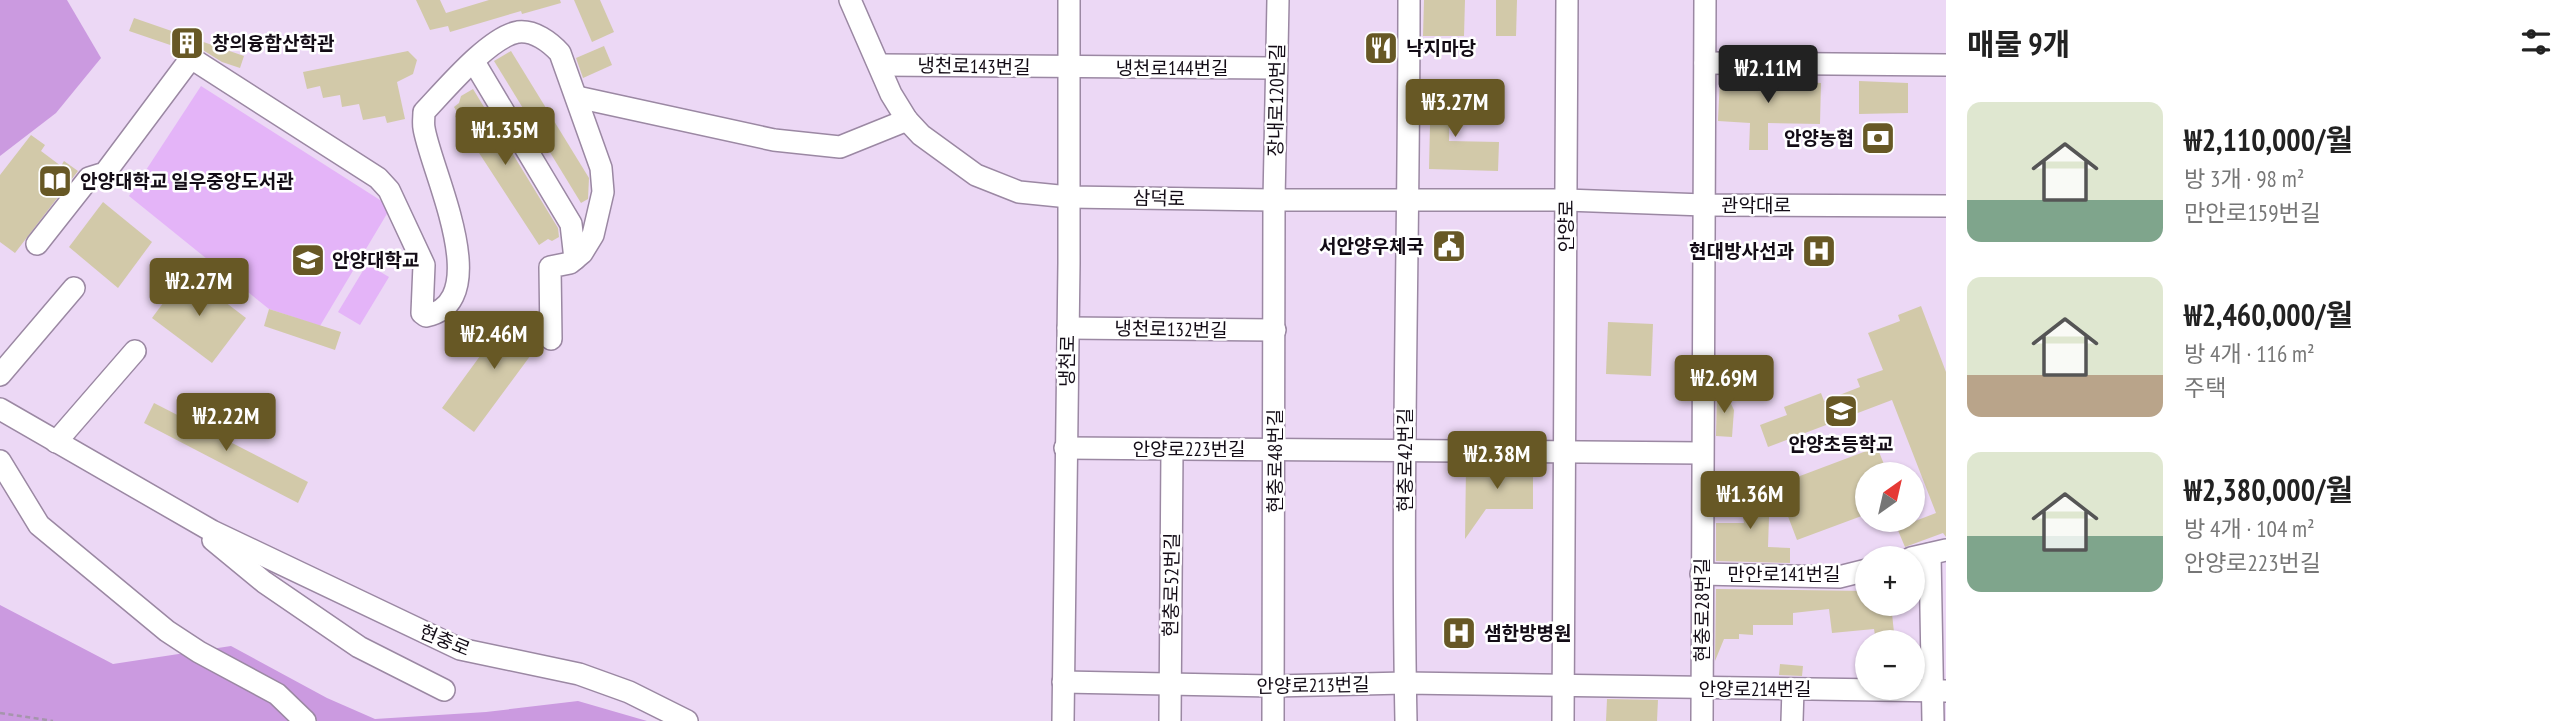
<!DOCTYPE html>
<html lang="ko">
<meta charset="utf-8">
<style>
body{margin:0;font-family:"PT Sans Narrow","Noto Sans KR",sans-serif;background:#f6f6f6;color:#222;height:100vh;display:flex;flex-direction:column;font-size:26px;white-space:nowrap}
*{box-sizing:border-box;margin:0}
p{font-size:23px;color:#767676}
.icon{flex:none;width:38px;height:38px;fill:none;stroke:currentColor;stroke-width:2;stroke-linecap:round;stroke-linejoin:round}
.map{position:relative;flex:1;overflow:hidden}
.sheet{display:flex;flex-direction:column;background:#fff;width:630px}
.sheet>*{flex:none}
.needle{width:46px;rotate:34deg}
.buttons{position:absolute;left:1855px;top:462px;display:grid;gap:14px}
.buttons a{display:grid;place-items:center;width:70px;height:70px;border-radius:50%;background:#fff;box-shadow:0 2px 5px #0004;font-size:35px}
.price{position:absolute;translate:-50% -60px;padding:0 16px;border-radius:7px;background:#675825;color:#fff;font-size:23px;line-height:46px;filter:drop-shadow(0 2px 4px #0008)}
.price::after{content:'';position:absolute;left:50%;top:42px;width:21px;height:16px;margin-left:-10px;background:inherit;clip-path:polygon(0 0,100% 0,50% 100%)}
.price.active{background:#222;color:#fff}
ul{padding:0;list-style:none}
li{display:flex;align-items:center;gap:21px;height:175px;padding:0 21px}
li span{display:grid;place-items:center;flex:none;width:196px;height:140px;border-radius:14px;color:#555}
li>.icon{margin-inline-start:auto}
span .icon{width:84px;height:84px;fill:#fffc;stroke-width:1}
li b{font-size:30px}
h2{display:flex;justify-content:space-between;align-items:center;height:84px;padding:0 21px;font-size:30px}
main{display:flex;flex:1;min-height:0}
.map>svg:first-child{display:block}
.green{fill:#e4b4f8}
.forest{fill:#cb9ae0}
.building{fill:#d2c9a9}
.lines{fill:none;stroke-linecap:round;stroke-linejoin:round}
.minor-casing{stroke:#9b88a3;stroke-width:24}
.path{stroke:#a595ac;stroke-width:2.5;stroke-dasharray:5 3.5;stroke-linecap:butt}
.minor{stroke:#fff;stroke-width:21}
.labels{text-anchor:middle;dominant-baseline:central;stroke-width:5;stroke-linejoin:round;paint-order:stroke}
.poi-label{font-size:19px;font-weight:bold;fill:#130c16;stroke:#fff;text-anchor:start}
.street-label{font-size:19px;fill:#130c16;stroke:#fff}
</style>
<main>
<div class="map">
<svg width="1946" height="721" viewBox="0 0 1946 721">
<rect width="100%" height="100%" fill="#ecd8f5"/>
<g class="green">
<path d="M 201,86 L 391,207 L 320,326 L 269,309 L 129,196 Z"/>
<path d="M 367,264 L 389,277 L 360,325 L 338,312 Z"/>
</g>
<g class="forest">
<path d="M 0,0 L 67,0 L 101,58 L 56,113 L 0,156 Z"/>
<path d="M 0,605 L 113,664 L 231,646 L 327,698 L 375,719 L 486,712 L 578,701 L 647,721 L 0,721 Z"/>
</g>
<g class="building">
<path d="M 416,0 L 440,0 L 446,13 L 489,0 L 560,0 L 561,3 L 522,14 L 521,11 L 450,32 L 448,26 L 430,30 Z"/>
<path d="M 574,0 L 600,0 L 614,32 L 592,42 Z"/>
<path d="M 1424,0 L 1465,0 L 1464,36 L 1423,36 Z"/>
<path d="M 1496,0 L 1517,0 L 1516,36 L 1496,36 Z"/>
<path d="M 134,18 L 244,56 L 240,68 L 222,62 L 198,47 L 191,45 L 182,49 L 129,31 Z"/>
<path d="M 604,46 L 612,65 L 583,78 L 576,58 Z"/>
<path d="M 408,51 L 417,60 L 413,74 L 397,82 L 405,119 L 387,123 L 385,116 L 363,120 L 359,104 L 342,107 L 340,95 L 323,98 L 320,86 L 307,89 L 303,72 Z"/>
<path d="M 511,51 L 589,178 L 588,199 L 581,203 L 494,61 Z"/>
<path d="M 1720,77 L 1821,83 L 1820,124 L 1768,123 L 1768,150 L 1749,150 L 1750,123 L 1718,121 Z"/>
<path d="M 1431,79 L 1450,79 L 1449,141 L 1499,142 L 1498,171 L 1429,169 Z"/>
<path d="M 1859,81 L 1908,83 L 1908,113 L 1859,114 Z"/>
<path d="M 473,89 L 558,228 L 559,237 L 552,241 L 548,239 L 539,245 L 455,116 L 458,114 L 454,107 L 459,103 L 461,96 Z"/>
<path d="M 31,135 L 45,145 L 41,151 L 61,166 L 64,161 L 78,171 L 15,253 L 0,242 L 0,175 Z"/>
<path d="M 103,202 L 152,242 L 118,288 L 69,247 Z"/>
<path d="M 186,272 L 246,318 L 212,363 L 152,318 Z"/>
<path d="M 1921,306 L 1946,372 L 1946,537 L 1943,533 L 1905,547 L 1897,528 L 1936,513 L 1892,400 L 1768,447 L 1760,425 L 1787,415 L 1784,407 L 1821,393 L 1824,401 L 1860,387 L 1857,379 L 1883,370 L 1868,333 L 1900,321 L 1898,315 Z"/>
<path d="M 269,309 L 341,332 L 335,350 L 264,326 Z"/>
<path d="M 536,313 L 539,344 L 474,432 L 442,408 L 510,315 L 519,321 L 524,315 Z"/>
<path d="M 1608,322 L 1653,324 L 1651,376 L 1606,374 Z"/>
<path d="M 1717,390 L 1725,391 L 1734,410 L 1732,437 L 1716,436 Z"/>
<path d="M 154,403 L 308,482 L 298,503 L 144,423 Z"/>
<path d="M 1877,447 L 1888,474 L 1867,474 L 1867,514 L 1797,540 L 1776,485 Z"/>
<path d="M 1466,467 L 1533,468 L 1533,509 L 1486,509 L 1465,539 Z"/>
<path d="M 1760,481 L 1761,491 L 1770,488 L 1768,547 L 1790,548 L 1790,563 L 1716,561 L 1716,523 L 1744,523 L 1737,485 Z"/>
<path d="M 1716,589 L 1867,591 L 1867,604 L 1891,604 L 1895,642 L 1876,642 L 1874,629 L 1832,633 L 1829,609 L 1793,613 L 1793,625 L 1753,625 L 1753,635 L 1739,634 L 1739,639 L 1724,639 L 1715,661 Z"/>
<path d="M 1780,664 L 1803,666 L 1802,676 L 1779,675 Z"/>
<path d="M 1607,699 L 1658,700 L 1657,721 L 1606,721 Z"/>
</g>
<g class="lines">
<g class="minor-casing">
<g id="minor">
<path d="M 850,0 L 891,94 L 907,120 L 921,135 L 976,175 L 1019,192 L 1069,197 L 1274,200 L 1566,200 L 1704,205 L 1946,206"/>
<path d="M 474,62 L 571,224 L 575,259"/>
<path d="M 1705,63 L 1946,65"/>
<path d="M 880,65 L 1276,68"/>
<path d="M 577,97 L 774,140 L 840,147 L 907,120"/>
<path d="M 37,244 L 89,178 L 105,173 L 191,58 L 378,178 L 389,190 L 424,265 L 422,313 L 426,316 C 497,301 430,169 424,128 C 423,123 424,117 424,112 C 445,90 489,37 518,32 C 534,30 550,42 560,53 L 601,168 L 603,192 L 593,235 L 582,253 L 570,263 L 550,267 L 551,339"/>
<path d="M 1068,328 L 1275,330"/>
<path d="M 0,375 L 74,288"/>
<path d="M 0,409 L 212,531 L 460,649 L 579,674 L 629,692 L 687,721"/>
<path d="M 56,442 L 135,351"/>
<path d="M 1065,448 L 1702,453"/>
<path d="M 0,461 L 39,525 L 167,631 L 199,652 L 277,694 L 305,721"/>
<path d="M 213,540 L 264,582 L 359,647 L 444,690"/>
<path d="M 1930,554 L 1933,721"/>
<path d="M 1911,558 L 1946,550"/>
<path d="M 1701,574 L 1839,577 L 1867,570"/>
<path d="M 1063,682 L 1274,686 L 1405,683 L 1946,691"/>
<path d="M 1063,721 L 1069,263 L 1069,0"/>
<path d="M 1170,721 L 1172,450"/>
<path d="M 1273,721 L 1274,200 L 1278,0"/>
<path d="M 1406,721 C 1401,481 1409,240 1409,0"/>
<path d="M 1563,721 L 1567,0"/>
<path d="M 1702,721 L 1705,0"/>
<path d="M 1792,721 L 1793,689"/>
</g>
</g>
<path class="path" d="M 0,713 L 53,721"/>
<use href="#minor" class="minor"/>
</g>
<defs>
<g id="building-square" transform="scale(1.75)"><rect x="-9" y="-9" width="18" height="18" rx="4" fill="#675825" stroke="#fff"/><path d="M-4-6H4V6H1V3H-1V6H-4ZM-2.5-4.3h1.7v1.8h-1.7ZM.8-4.3h1.7v1.8H.8ZM-2.5-1h1.7V.8h-1.7ZM.8-1h1.7V.8H.8Z" fill="#fff"/></g>
<g id="restaurant-square" transform="scale(1.75)"><rect x="-9" y="-9" width="18" height="18" rx="4" fill="#675825" stroke="#fff"/><path d="M-5-6h1v4h1v-4h1v4h1v-4h1v5L-1.5 .5V6h-2V.5L-5-1ZM5-6V6H3V1.5H1.5Q1.5-4 5-6Z" fill="#fff"/></g>
<g id="bank-square" transform="scale(1.75)"><rect x="-9" y="-9" width="18" height="18" rx="4" fill="#675825" stroke="#fff"/><path d="M-6-4H6V4H-6ZM0-2.3a2.3 2.3 0 1 0 0 4.6a2.3 2.3 0 1 0 0-4.6Z" fill="#fff"/></g>
<g id="library-square" transform="scale(1.75)"><rect x="-9" y="-9" width="18" height="18" rx="4" fill="#675825" stroke="#fff"/><path d="M-6-4Q-3-5.5-.7-3.5V5Q-3 3-6 4ZM6-4Q3-5.5 .7-3.5V5Q3 3 6 4Z" fill="#fff"/></g>
<g id="civic-square" transform="scale(1.75)"><rect x="-9" y="-9" width="18" height="18" rx="4" fill="#675825" stroke="#fff"/><path d="M-.6-6.5H3V-4.5H.6V-3L4-1V1h2V6H-6V1h2V-1L-.6-3ZM-1.2 2.5V6h2.4V2.5Z" fill="#fff"/></g>
<g id="hospital-square" transform="scale(1.75)"><rect x="-9" y="-9" width="18" height="18" rx="4" fill="#675825" stroke="#fff"/><path d="M-5-5h3v3.5h4V-5h3V5h-3V1.5h-4V5h-3Z" fill="#fff"/></g>
<g id="university-square" transform="scale(1.75)"><rect x="-9" y="-9" width="18" height="18" rx="4" fill="#675825" stroke="#fff"/><path d="M0-5L7-2L0 1L-7-2ZM-4 1L0 2.5L4 1V4Q0 6-4 4Z" fill="#fff"/></g>
<g id="school-square" transform="scale(1.75)"><rect x="-9" y="-9" width="18" height="18" rx="4" fill="#675825" stroke="#fff"/><path d="M0-5L7-2L0 1L-7-2ZM-4 1L0 2.5L4 1V4Q0 6-4 4Z" fill="#fff"/></g>
</defs>
<g fill-rule="evenodd">
<use href="#building-square" x="187" y="43"/>
<use href="#restaurant-square" x="1381" y="48"/>
<use href="#bank-square" x="1878" y="138"/>
<use href="#library-square" x="55" y="181"/>
<use href="#civic-square" x="1449" y="246"/>
<use href="#hospital-square" x="1819" y="251"/>
<use href="#university-square" x="308" y="260"/>
<use href="#school-square" x="1841" y="411"/>
<use href="#hospital-square" x="1459" y="633"/>
</g>
<g class="labels">
<g class="poi-label">
<text x="212" y="43">창의융합산학관</text>
<text x="1406" y="48">낙지마당</text>
<text x="1854" y="138" text-anchor="end">안양농협</text>
<text x="80" y="181">안양대학교 일우중앙도서관</text>
<text x="1424" y="246" text-anchor="end">서안양우체국</text>
<text x="1794" y="251" text-anchor="end">현대방사선과</text>
<text x="332" y="260">안양대학교</text>
<text x="1841" y="444" text-anchor="middle">안양초등학교</text>
<text x="1484" y="633">샘한방병원</text>
</g>
<g class="street-label">
<text transform="translate(974 66) rotate(1)">냉천로143번길</text>
<text x="1172" y="68">냉천로144번길</text>
<text transform="translate(1276 100) rotate(-89)">장내로120번길</text>
<text transform="translate(1159 198) rotate(1)">삼덕로</text>
<text x="1756" y="205">관악대로</text>
<text transform="translate(1566 226) rotate(-90)">안양로</text>
<text transform="translate(1171 329) rotate(1)">냉천로132번길</text>
<text transform="translate(1067 361) rotate(-89)">냉천로</text>
<text x="1189" y="449">안양로223번길</text>
<text transform="translate(1405 460) rotate(-90)">현충로42번길</text>
<text transform="translate(1275 461) rotate(-90)">현충로48번길</text>
<text x="1784" y="574">만안로141번길</text>
<text transform="translate(1171 585) rotate(-89)">현충로52번길</text>
<text transform="translate(1702 610) rotate(-90)">현충로28번길</text>
<text transform="translate(445 640) rotate(22)">현충로</text>
<text transform="translate(1313 685) rotate(-1)">안양로213번길</text>
<text x="1755" y="689">안양로214번길</text>
</g>
</g>
</svg>
<div class="buttons">
<a><svg class="needle" viewBox="-14 -14 28 28"><path d="M0-13l5 13h-10z" fill="#e53935"/><path d="M0 13l5-13h-10z" fill="#767676"/></svg></a>
<a>+</a>
<a>−</a>
</div>
<b class="price active" style="left:1768px;top:105px">₩2.11M</b>
<b class="price" style="left:1455px;top:139px">₩3.27M</b>
<b class="price" style="left:505px;top:167px">₩1.35M</b>
<b class="price" style="left:199px;top:318px">₩2.27M</b>
<b class="price" style="left:494px;top:371px">₩2.46M</b>
<b class="price" style="left:1724px;top:415px">₩2.69M</b>
<b class="price" style="left:226px;top:453px">₩2.22M</b>
<b class="price" style="left:1497px;top:491px">₩2.38M</b>
<b class="price" style="left:1750px;top:531px">₩1.36M</b>
</div>
<section class="sheet">
<h2>매물 9개<svg class="icon" aria-label="filters" viewBox="0 0 24 24"><path d="M4 7h16M4 17h16"/><circle cx="9" cy="7" r="2"/><circle cx="15" cy="17" r="2"/></svg></h2>
<ul>
<li><span style="background:linear-gradient(#dfe7d0 70%,#7fa58c 0)"><svg class="icon" aria-label="home" viewBox="0 0 24 24"><path d="M3 11l9-7 9 7M6 9v11h12V9"/></svg></span><div><b>₩2,110,000/월</b><p>방 3개 · 98 m²</p><p>만안로159번길</p></div></li>
<li><span style="background:linear-gradient(#dfe7d0 70%,#b9a48a 0)"><svg class="icon" aria-label="home" viewBox="0 0 24 24"><path d="M3 11l9-7 9 7M6 9v11h12V9"/></svg></span><div><b>₩2,460,000/월</b><p>방 4개 · 116 m²</p><p>주택</p></div></li>
<li><span style="background:linear-gradient(#dfe7d0 60%,#7fa58c 0)"><svg class="icon" aria-label="home" viewBox="0 0 24 24"><path d="M3 11l9-7 9 7M6 9v11h12V9"/></svg></span><div><b>₩2,380,000/월</b><p>방 4개 · 104 m²</p><p>안양로223번길</p></div></li>
</ul>
</section>
</main>
